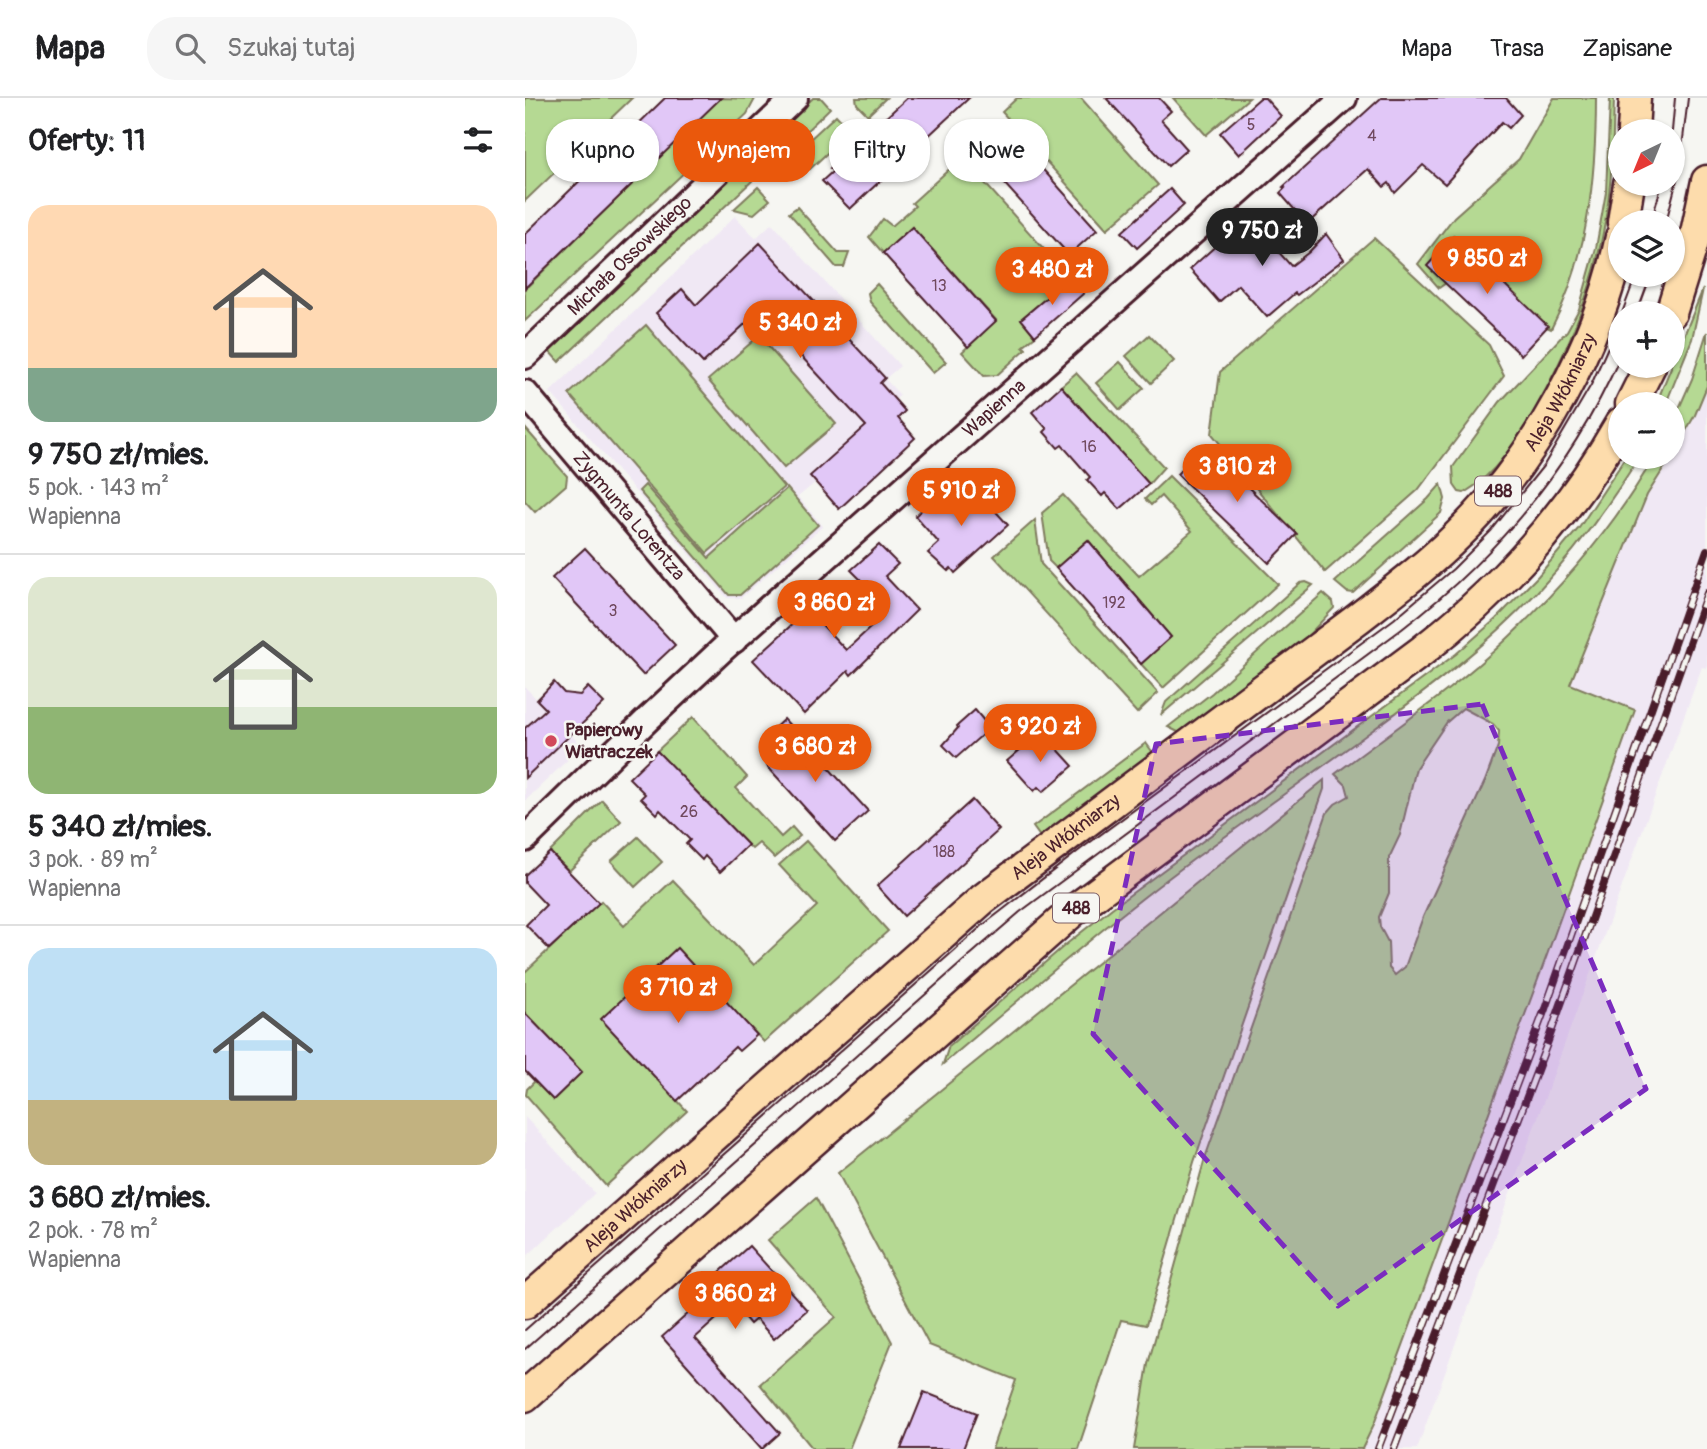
<!DOCTYPE html>
<html lang="pl">
<meta charset="utf-8">
<style>
body{margin:0;font-family:Pangolin,sans-serif;background:#f6f6f6;color:#202124;height:100vh;display:flex;flex-direction:column;font-size:26px;white-space:nowrap}
*{box-sizing:border-box;margin:0}
p{font-size:23px;color:#757577}
.icon{flex:none;width:38px;height:38px;fill:none;stroke:currentColor;stroke-width:2;stroke-linecap:round;stroke-linejoin:round}
.map{position:relative;flex:1;overflow:hidden}
.side{display:flex;flex-direction:column;background:#fff;width:525px}
.side>*{flex:none}
.top-card{position:absolute;left:21px;top:21px;width:665px;height:63px;display:flex;gap:14px}
.needle{width:46px;rotate:223deg}
.fabs{position:absolute;left:1083px;top:21px;display:grid;gap:14px}
.fabs a{display:grid;place-items:center;width:77px;height:77px;border-radius:50%;background:#fff;box-shadow:0 2px 5px #0004;font-size:35px}
.price{position:absolute;translate:-50% -60px;padding:0 16px;border-radius:24px;background:#ea580c;color:#fff;font-size:23px;line-height:46px;filter:drop-shadow(0 2px 4px #0008)}
.price::after{content:'';position:absolute;left:50%;top:42px;width:21px;height:16px;margin-left:-10px;background:inherit;clip-path:polygon(0 0,100% 0,50% 100%)}
.price.on{background:#222;color:#fff}
ul{padding:0;list-style:none}
li{display:grid;align-content:center;gap:14px;height:371px;padding:0 28px}
li+li{border-top:2px solid #e0e0e0}
li span{display:grid;place-items:center;height:217px;border-radius:21px;color:#555}
li>.icon{margin-inline-start:auto}
span .icon{width:126px;height:126px;fill:#fffc;stroke-width:1}
li b{font-size:30px}
h2{display:flex;justify-content:space-between;align-items:center;height:84px;padding:0 28px;font-size:30px}
.tag{padding:0 24px;border-radius:28px;background:#fff;box-shadow:0 2px 5px #0004;font-size:24px;line-height:63px}
.tag.on{background:#ea580c;color:#fff}
header{display:flex;align-items:center;gap:42px;box-sizing:border-box;height:98px;padding:0 35px;background:#fff;border-bottom:2px solid #e0e0e0}
header strong{font-size:33px}
nav{display:flex;gap:38px;margin-inline-start:auto;font-size:24px}
.search{width:490px;height:63px;background:#f6f6f6;display:flex;align-items:center;gap:18px;box-sizing:border-box;padding:0 24px;border-radius:28px;color:#757577;font-size:26px}
main{display:flex;flex:1;min-height:0}
.map>svg:first-child{display:block}
.built{fill:#f0e8f4}
.green{fill:#b5d993;stroke:#807c5f;stroke-width:2;fill-rule:evenodd}
.building{fill:#e1c7f7;stroke:#4a1f2b;stroke-width:2}
.lines{fill:none;stroke-linecap:round;stroke-linejoin:round}
.minor-casing{stroke:#4a1f2b;stroke-width:30}
.major-casing{stroke:#4a1f2b;stroke-width:35}
.minor{stroke:#f6f6f2;stroke-width:24}
.major{stroke:#fddcac;stroke-width:30}
.tram{stroke:#4a1f2b;stroke-width:2}
.rail-casing{stroke:#4a1f2b;stroke-width:8}
.rail{stroke:#f6f6f2;stroke-width:5;stroke-dasharray:16;stroke-linecap:butt}
.marked{fill:#7b2cbf;fill-opacity:0.2;stroke:#7b2cbf;stroke-width:5;stroke-dasharray:14 9;stroke-linejoin:round}
.poi-dot{fill:#d1495b;stroke:#f6f6f2;stroke-width:2.5}
.labels{text-anchor:middle;dominant-baseline:central;stroke-width:5;stroke-linejoin:round;paint-order:stroke}
.number-label{font-size:16px;fill:#70495e}
.shield{fill:#f6f6f2;stroke:#7e6067;stroke-width:2}
.shield-label{font-size:18px;font-weight:bold;fill:#4a1f2b}
.street-label{font-size:19px;fill:#4a1f2b;stroke:#f6f6f2}
.poi-label{font-size:19px;font-weight:bold;fill:#4a1f2b;stroke:#f6f6f2;text-anchor:start}
</style>
<header>
<strong>Mapa</strong>
<div class="search"><svg class="icon" aria-label="search" viewBox="0 0 24 24"><circle cx="10" cy="10" r="6"/><path d="M15 15l6 6"/></svg>Szukaj tutaj</div>
<nav><a>Mapa</a><a>Trasa</a><a>Zapisane</a></nav>
</header>
<main>
<section class="side">
<h2>Oferty: 11<svg class="icon" aria-label="filters" viewBox="0 0 24 24"><path d="M4 7h16M4 17h16"/><circle cx="9" cy="7" r="2"/><circle cx="15" cy="17" r="2"/></svg></h2>
<ul>
<li><span style="background:linear-gradient(#ffd9b3 75%,#7fa58c 0)"><svg class="icon" aria-label="home" viewBox="0 0 24 24"><path d="M3 11l9-7 9 7M6 9v11h12V9"/></svg></span><div><b>9 750 zł/mies.</b><p>5 pok. · 143 m²</p><p>Wapienna</p></div></li>
<li><span style="background:linear-gradient(#dfe7d0 60%,#8fb573 0)"><svg class="icon" aria-label="home" viewBox="0 0 24 24"><path d="M3 11l9-7 9 7M6 9v11h12V9"/></svg></span><div><b>5 340 zł/mies.</b><p>3 pok. · 89 m²</p><p>Wapienna</p></div></li>
<li><span style="background:linear-gradient(#bfe0f5 70%,#c2b280 0)"><svg class="icon" aria-label="home" viewBox="0 0 24 24"><path d="M3 11l9-7 9 7M6 9v11h12V9"/></svg></span><div><b>3 680 zł/mies.</b><p>2 pok. · 78 m²</p><p>Wapienna</p></div></li>
</ul>
</section>
<div class="map">
<svg width="1182" height="1351" viewBox="0 0 1182 1351">
<rect width="100%" height="100%" fill="#f6f6f2"/>
<filter id="ink" filterUnits="userSpaceOnUse"><feTurbulence type="fractalNoise" baseFrequency=".0143" numOctaves="2"/><feDisplacementMap in="SourceGraphic" scale="14" xChannelSelector="R" yChannelSelector="G"/><feConvolveMatrix kernelMatrix="1 2 1 2 8 2 1 2 1" color-interpolation-filters="sRGB"/></filter>
<g filter="url(#ink)">
<g class="built">
<path d="M 210,118 L 231,140 L 247,125 L 375,268 L 360,281 L 375,297 L 370,302 L 380,313 L 373,321 L 390,340 L 314,411 L 291,384 L 273,399 L 298,428 L 216,500 L 202,500 L 25,294 Z"/>
<path d="M 1182,288 L 1182,570 L 1177,569 L 892,1351 L 837,1351 L 849,1326 L 1022,858 L 1109,612 L 1044,586 L 1122,397 L 1148,359 Z"/>
<path d="M 0,589 L 57,648 L 0,703 Z"/>
<path d="M 0,1019 L 70,1095 L 0,1160 Z"/>
</g>
<g class="green">
<path d="M 0,0 L 107,0 L 0,103 Z"/>
<path d="M 195,0 L 230,1 L 222,16 L 0,223 L 0,185 L 3,188 Z"/>
<path d="M 288,0 L 296,0 L 305,10 L 270,44 L 256,30 Z"/>
<path d="M 331,0 L 361,0 L 343,17 L 332,6 Z"/>
<path d="M 492,0 L 556,0 L 633,87 L 582,131 L 477,14 Z"/>
<path d="M 648,0 L 724,0 L 681,37 Z"/>
<path d="M 1029,0 L 1071,0 C 1071,79 1063,161 1026,231 L 921,185 L 914,190 L 893,166 L 929,119 L 994,61 Z"/>
<path d="M 1085,1 L 1089,1 C 1088,29 1088,58 1085,86 C 1078,167 1050,241 1010,311 C 992,343 971,376 939,395 L 934,394 L 929,387 L 928,369 L 975,304 L 1042,233 L 1054,211 L 1071,150 L 1081,94 Z"/>
<path d="M 311,17 L 326,33 L 285,71 L 270,55 Z"/>
<path d="M 431,53 L 545,180 L 496,221 L 510,238 L 498,248 L 501,251 L 472,277 L 459,278 L 437,254 L 471,222 L 387,129 L 358,155 L 344,139 L 358,121 L 367,128 L 390,108 L 387,105 L 430,66 Z"/>
<path d="M 215,71 L 227,83 L 34,264 L 23,252 Z"/>
<path d="M 233,89 L 245,102 L 229,116 L 209,111 Z"/>
<path d="M 272,109 L 313,155 L 324,155 L 319,169 L 311,169 L 264,115 Z"/>
<path d="M 849,140 L 964,247 L 979,278 L 893,392 L 800,474 L 687,336 L 695,274 Z"/>
<path d="M 352,186 L 421,264 L 408,275 L 345,204 L 343,195 Z"/>
<path d="M 1178,191 L 1167,241 L 1144,298 L 1141,306 L 1131,306 Z"/>
<path d="M 121,227 L 259,389 L 182,455 L 44,296 Z"/>
<path d="M 1182,234 L 1182,288 L 1170,317 L 1148,355 L 1148,324 L 1167,281 Z"/>
<path d="M 624,237 L 649,263 L 626,285 L 601,258 Z"/>
<path d="M 234,238 L 311,326 L 259,370 L 183,282 Z"/>
<path d="M 595,264 L 619,290 L 595,312 L 571,285 Z"/>
<path d="M 551,275 L 639,369 L 624,386 L 536,288 Z"/>
<path d="M 0,330 L 42,378 L 41,387 L 10,414 L 0,403 Z"/>
<path d="M 1101,359 L 1114,359 C 1084,407 1051,453 1012,494 C 960,550 898,595 837,640 C 781,680 725,721 669,761 C 582,825 501,896 418,966 L 424,948 L 539,848 L 587,810 L 931,556 L 971,521 L 1013,478 L 1054,430 Z"/>
<path d="M 1129,359 L 1146,359 L 1122,397 L 1045,586 L 1110,612 L 1022,857 L 849,1326 L 837,1351 L 609,1351 L 623,1266 L 680,1060 L 802,715 L 810,706 L 824,698 L 821,687 L 810,676 C 868,632 929,591 982,541 C 1038,488 1091,426 1129,359 ZM 938,610 L 968,626 L 974,633 L 973,648 L 960,683 L 898,819 L 880,869 L 870,877 L 864,870 L 863,844 L 855,829 L 854,819 L 864,795 L 864,760 L 875,737 L 891,670 L 922,624 Z"/>
<path d="M 644,378 L 753,486 L 638,590 L 616,566 L 646,539 L 563,442 L 531,470 L 524,463 L 517,415 L 538,397 L 614,478 L 667,433 L 636,398 L 626,407 L 620,401 Z"/>
<path d="M 916,386 L 920,401 L 916,415 L 828,495 L 822,494 L 810,484 L 903,401 Z"/>
<path d="M 120,387 L 184,460 L 262,390 L 293,427 L 215,497 L 204,497 L 114,393 Z"/>
<path d="M 510,422 L 516,466 L 633,595 L 612,615 L 469,458 Z"/>
<path d="M 305,437 L 309,441 L 218,518 L 215,517 Z"/>
<path d="M 781,484 L 788,487 L 636,617 L 641,604 L 775,485 Z"/>
<path d="M 798,495 L 808,504 L 809,510 L 779,542 L 655,635 L 643,629 L 687,595 Z"/>
<path d="M 168,619 L 222,679 L 211,690 L 256,739 L 267,729 L 275,738 L 249,760 L 234,745 L 227,751 L 132,653 Z"/>
<path d="M 621,645 L 629,656 L 516,740 L 508,729 Z"/>
<path d="M 799,682 L 799,691 L 669,1064 L 621,1227 L 596,1222 L 553,1351 L 467,1351 L 491,1282 L 404,1247 L 313,1075 Z"/>
<path d="M 77,702 L 96,723 L 44,773 L 25,754 Z"/>
<path d="M 113,739 L 137,764 L 110,789 L 86,763 Z"/>
<path d="M 281,743 L 363,833 L 239,944 L 151,851 L 77,921 L 162,1013 L 81,1088 L 1,997 L 2,991 L 10,983 L 28,1002 L 57,974 L 0,915 L 0,874 L 76,803 L 99,828 L 148,782 L 229,867 L 292,808 L 254,767 Z"/>
<path d="M 291,1100 L 367,1244 L 324,1351 L 288,1351 L 235,1286 L 311,1219 L 243,1142 Z"/>
</g>
<g class="building">
<path d="M 140,0 L 196,0 L 0,190 L 0,136 Z"/>
<path d="M 382,0 L 444,0 L 325,111 L 297,83 L 308,73 L 305,71 Z"/>
<path d="M 581,0 L 634,0 L 646,13 L 636,22 L 662,51 L 643,68 Z"/>
<path d="M 735,0 L 740,0 L 756,18 L 714,57 L 695,35 Z"/>
<path d="M 856,0 L 981,0 L 996,17 L 984,30 L 977,24 L 920,86 L 898,67 L 870,95 L 864,85 L 859,89 L 843,71 L 782,126 L 755,95 L 760,90 L 758,89 Z"/>
<path d="M 488,38 L 572,132 L 544,157 L 460,64 Z"/>
<path d="M 645,91 L 659,107 L 612,150 L 597,134 Z"/>
<path d="M 723,119 L 766,168 L 784,154 L 801,136 L 819,161 L 772,197 L 770,195 L 742,219 L 713,187 L 694,204 L 665,171 Z"/>
<path d="M 387,129 L 471,223 L 443,249 L 358,155 Z"/>
<path d="M 929,138 L 1023,228 L 996,257 L 902,168 Z"/>
<path d="M 235,145 L 360,280 L 355,285 L 380,313 L 373,320 L 390,340 L 314,411 L 285,378 L 341,328 L 234,213 L 178,265 L 131,215 L 157,191 L 171,207 Z"/>
<path d="M 545,180 L 559,195 L 510,238 L 496,221 Z"/>
<path d="M 536,288 L 624,386 L 595,411 L 580,395 L 577,398 L 562,382 L 565,379 L 537,347 L 533,350 L 519,334 L 522,331 L 507,314 Z"/>
<path d="M 680,348 L 772,436 L 744,465 L 652,376 Z"/>
<path d="M 445,385 L 483,427 L 430,475 L 426,470 L 423,473 L 403,455 L 414,445 L 390,418 L 404,405 L 412,413 Z"/>
<path d="M 563,442 L 646,539 L 616,566 L 531,470 Z"/>
<path d="M 354,447 L 373,466 L 360,478 L 392,512 L 326,577 L 323,573 L 279,616 L 228,562 L 283,512 L 321,552 L 357,519 L 342,503 L 350,496 L 326,472 Z"/>
<path d="M 60,450 L 150,547 L 118,577 L 27,480 Z"/>
<path d="M 29,584 L 39,595 L 55,597 L 63,589 L 79,605 L 0,680 L 0,630 L 21,611 L 12,602 Z"/>
<path d="M 450,612 L 465,630 L 431,660 L 418,647 L 433,630 L 432,628 Z"/>
<path d="M 259,621 L 343,713 L 310,743 L 242,668 L 261,651 L 245,634 Z"/>
<path d="M 519,636 L 548,668 L 518,694 L 513,689 L 509,693 L 482,663 L 503,645 L 506,648 Z"/>
<path d="M 132,653 L 223,747 L 195,774 L 180,758 L 177,762 L 161,746 L 165,742 L 135,712 L 132,716 L 116,700 L 120,696 L 104,680 Z"/>
<path d="M 447,702 L 474,732 L 379,818 L 352,788 Z"/>
<path d="M 25,754 L 74,805 L 24,851 L 1,827 L 21,807 L 0,785 L 0,777 Z"/>
<path d="M 152,850 L 232,937 L 214,953 L 210,949 L 152,1003 L 76,921 Z"/>
<path d="M 0,915 L 57,974 L 28,1002 L 0,973 Z"/>
<path d="M 224,1148 L 282,1212 L 249,1241 L 231,1221 L 225,1226 L 208,1206 L 170,1240 L 255,1335 L 237,1351 L 137,1239 L 165,1214 L 158,1207 Z"/>
<path d="M 399,1294 L 452,1315 L 438,1351 L 376,1351 Z"/>
</g>
<g class="lines">
<g class="minor-casing">
<g id="minor">
<path id="s1" d="M 0,258 L 270,0"/>
<path id="s2" d="M 0,295 L 209,542"/>
<path id="s3" d="M 0,741 L 123,621 L 199,550 L 819,0"/>
</g>
</g>
<g class="major-casing">
<g id="major">
<path d="M 1108,33 L 1110,0"/>
<path d="M 1098,124 L 1104,86"/>
<path d="M 1146,215 L 1171,135 L 1182,83"/>
<path d="M 1106,306 L 1125,268"/>
<path id="s4" d="M 0,1205 L 458,801 L 831,522 C 867,494 902,468 934,436 C 1012,360 1074,245 1096,139"/>
<path d="M 0,1298 L 548,813 L 897,553 C 978,490 1045,415 1096,325"/>
</g>
</g>
<use href="#minor" class="minor"/>
<use href="#major" class="major"/>
<g class="tram">
<path d="M 1147,33 L 1150,0"/>
<path d="M 1126,124 L 1137,86"/>
<path d="M 1141,124 L 1154,74 L 1163,0"/>
<path d="M 1097,215 L 1111,177"/>
<path d="M 1112,215 L 1126,177"/>
<path d="M 0,1232 L 458,827 L 556,751 L 869,521 L 928,471 L 966,433 L 1019,367 L 1066,287 L 1096,220"/>
<path d="M 0,1251 L 436,865 L 495,814 L 877,531 C 972,458 1048,367 1096,257"/>
</g>
<g class="rail-casing">
<g id="rail">
<path d="M 853,1351 L 1020,911 L 1182,452"/>
<path d="M 869,1351 L 1023,943 L 1182,495"/>
</g>
</g>
<use href="#rail" class="rail"/>
</g>
</g>
<path class="marked" d="M 957,606 L 1121,991 L 813,1208 L 568,936 L 631,646 Z"/>
<circle class="poi-dot" cx="26" cy="643" r="7"/>
<g class="labels">
<g class="number-label">
<text x="726" y="27">5</text>
<text x="847" y="38">4</text>
<text x="414" y="188">13</text>
<text x="564" y="349">16</text>
<text x="589" y="505">192</text>
<text x="88" y="513">3</text>
<text x="164" y="714">26</text>
<text x="419" y="754">188</text>
</g>
<g class="shield">
<rect x="950" y="378.5" width="46" height="29" rx="5"/>
<rect x="528" y="795.5" width="46" height="29" rx="5"/>
</g>
<g class="shield-label">
<text x="973" y="393">488</text>
<text x="551" y="810">488</text>
</g>
<g class="street-label">
<text stroke="none"><textPath href="#s1" startOffset="145">Michała Ossowskiego</textPath></text>
<text stroke="none"><textPath href="#s4" startOffset="1386">Aleja Włókniarzy</textPath></text>
<text stroke="none"><textPath href="#s3" startOffset="637">Wapienna</textPath></text>
<text stroke="none"><textPath href="#s2" startOffset="161">Zygmunta Lorentza</textPath></text>
<text stroke="none"><textPath href="#s4" startOffset="714">Aleja Włókniarzy</textPath></text>
<text stroke="none"><textPath href="#s4" startOffset="147">Aleja Włókniarzy</textPath></text>
</g>
<g class="poi-label">
<text x="40" y="632">Papierowy<tspan x="40" dy="22">Wiatraczek</tspan></text>
</g>
</g>
</svg>
<div class="fabs">
<a><svg class="needle" viewBox="-14 -14 28 28"><path d="M0-13l5 13h-10z" fill="#e53935"/><path d="M0 13l5-13h-10z" fill="#757577"/></svg></a>
<a><svg class="icon" aria-label="layers" viewBox="0 0 24 24"><path d="M12 4l9 5-9 5-9-5zM3 14l9 5 9-5"/></svg></a>
<a>+</a>
<a>−</a>
</div>
<b class="price on" style="left:737px;top:170px">9 750 zł</b>
<b class="price" style="left:962px;top:198px">9 850 zł</b>
<b class="price" style="left:527px;top:209px">3 480 zł</b>
<b class="price" style="left:275px;top:262px">5 340 zł</b>
<b class="price" style="left:712px;top:406px">3 810 zł</b>
<b class="price" style="left:436px;top:430px">5 910 zł</b>
<b class="price" style="left:309px;top:542px">3 860 zł</b>
<b class="price" style="left:515px;top:666px">3 920 zł</b>
<b class="price" style="left:290px;top:686px">3 680 zł</b>
<b class="price" style="left:153px;top:927px">3 710 zł</b>
<b class="price" style="left:210px;top:1233px">3 860 zł</b>
<div class="top-card">
<a class="tag">Kupno</a>
<a class="tag on">Wynajem</a>
<a class="tag">Filtry</a>
<a class="tag">Nowe</a>
</div>
</div>
</main>
